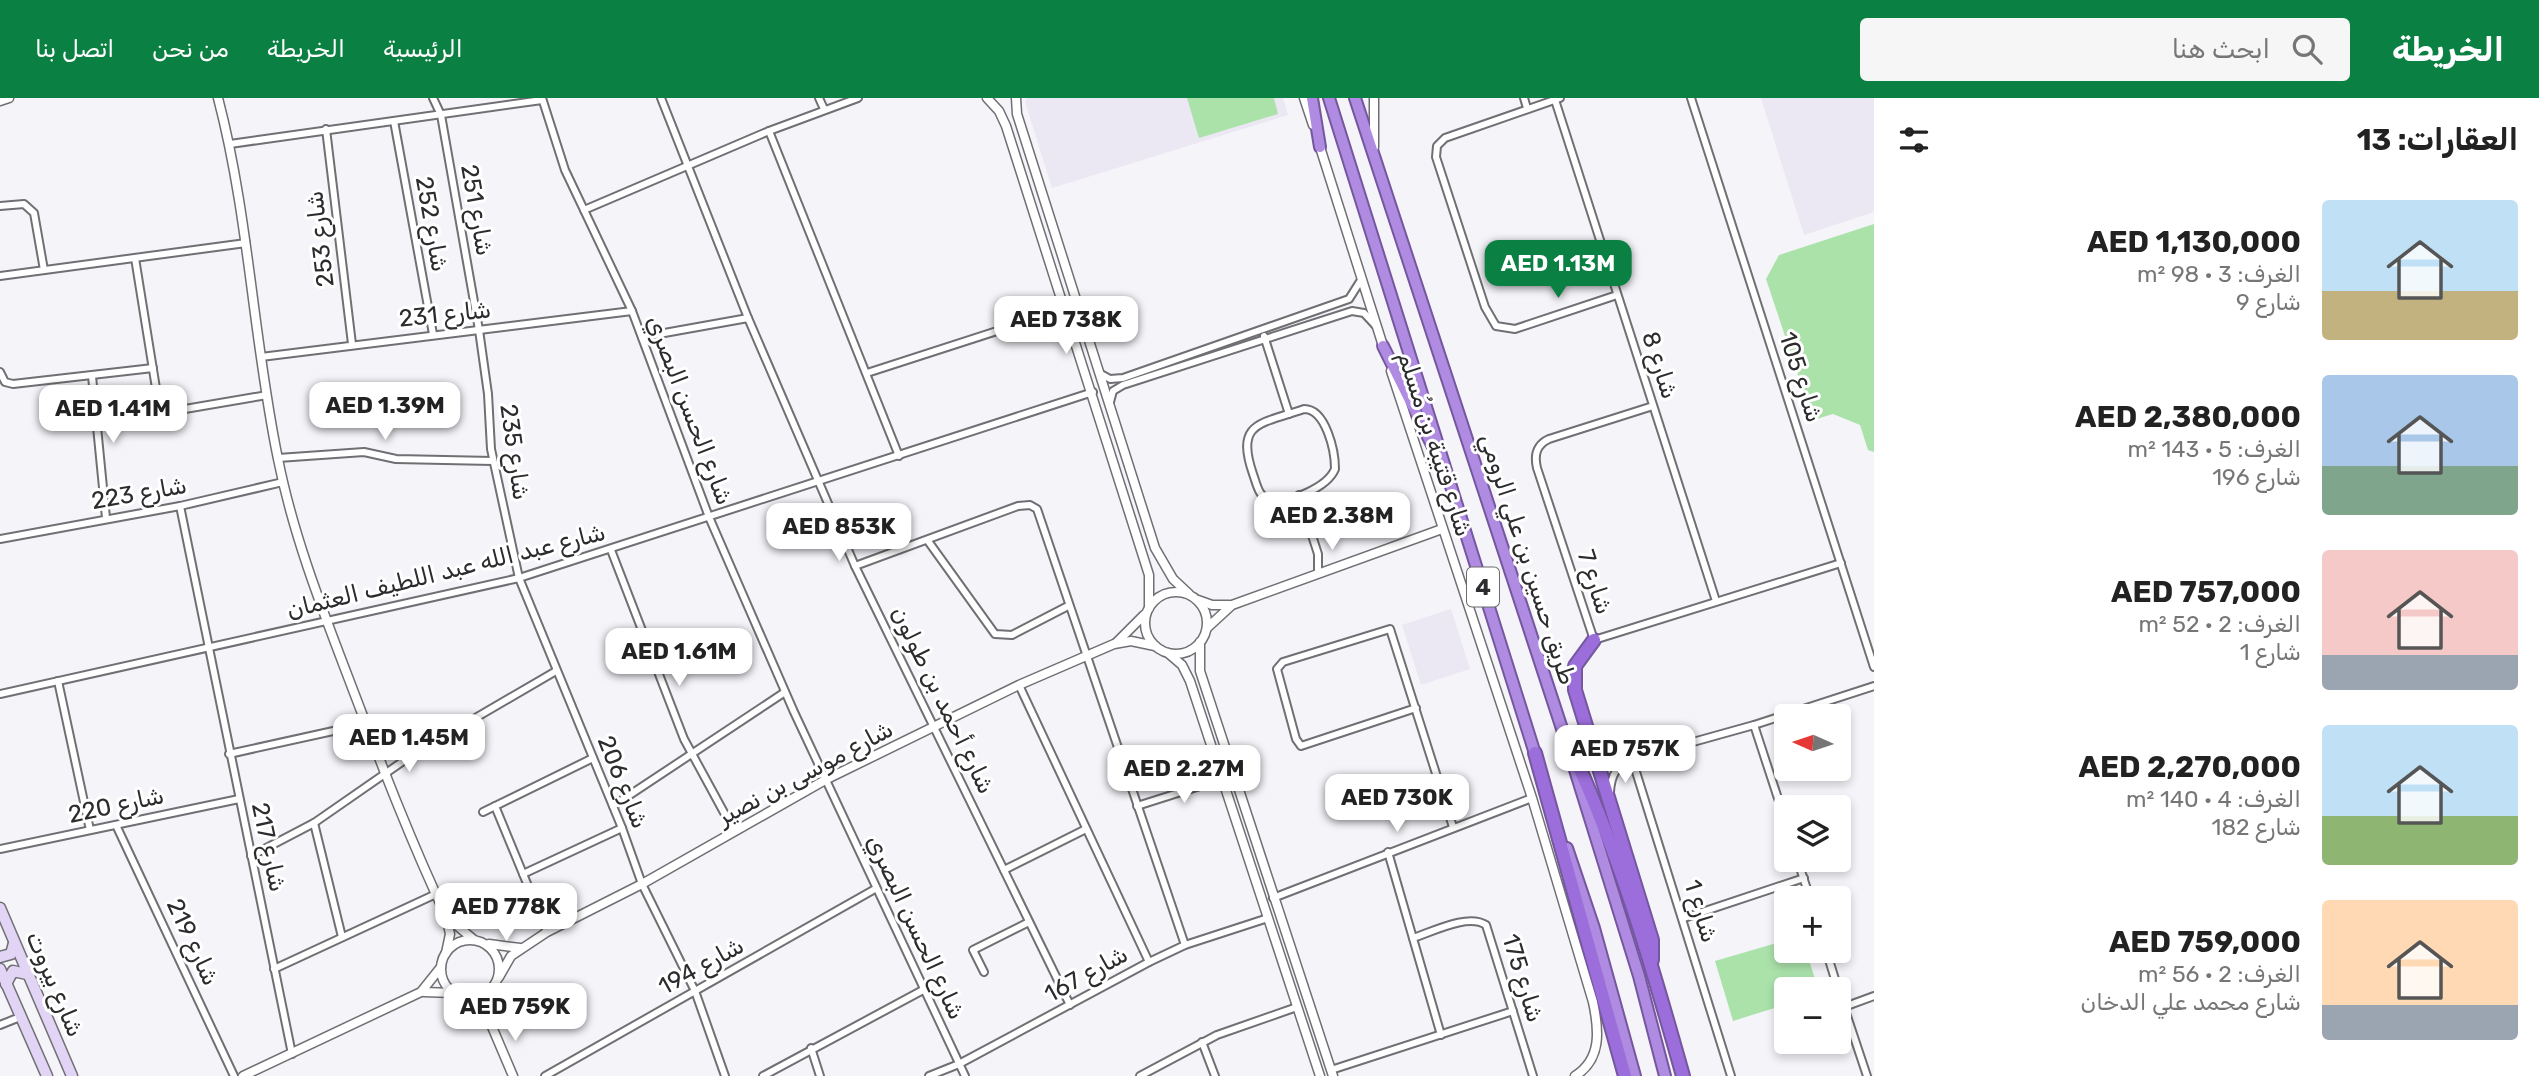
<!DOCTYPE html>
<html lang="ar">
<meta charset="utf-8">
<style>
body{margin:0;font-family:Rubik,Cairo,sans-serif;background:#f6f6f6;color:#222;direction:rtl;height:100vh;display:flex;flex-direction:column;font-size:26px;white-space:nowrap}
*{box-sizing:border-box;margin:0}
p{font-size:23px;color:#767676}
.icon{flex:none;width:38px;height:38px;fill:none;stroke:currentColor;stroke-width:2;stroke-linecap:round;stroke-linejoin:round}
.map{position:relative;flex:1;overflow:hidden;direction:ltr}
.panel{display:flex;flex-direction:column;background:#fff;width:665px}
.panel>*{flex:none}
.needle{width:46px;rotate:273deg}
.fabs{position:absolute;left:1774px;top:606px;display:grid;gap:14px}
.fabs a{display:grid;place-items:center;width:77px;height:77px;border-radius:7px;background:#fff;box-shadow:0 4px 10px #0003;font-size:35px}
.price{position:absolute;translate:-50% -60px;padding:0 16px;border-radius:14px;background:#fff;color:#222;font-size:23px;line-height:46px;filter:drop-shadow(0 2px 4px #0008)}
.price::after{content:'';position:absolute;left:50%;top:42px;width:21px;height:16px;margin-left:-10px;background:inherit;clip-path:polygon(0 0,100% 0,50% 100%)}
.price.on{background:#0b8043;color:#fff}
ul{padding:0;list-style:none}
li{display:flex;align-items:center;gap:21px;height:175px;padding:0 21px}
li span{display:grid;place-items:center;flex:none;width:196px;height:140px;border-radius:7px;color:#555}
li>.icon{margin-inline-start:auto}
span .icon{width:84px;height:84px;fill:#fffc;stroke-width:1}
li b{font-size:30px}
h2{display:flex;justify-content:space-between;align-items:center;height:84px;padding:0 21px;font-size:30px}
header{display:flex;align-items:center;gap:42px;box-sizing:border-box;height:98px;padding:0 35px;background:#0b8043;color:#fff}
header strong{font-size:33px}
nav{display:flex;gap:38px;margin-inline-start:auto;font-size:24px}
.search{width:490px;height:63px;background:#f6f6f6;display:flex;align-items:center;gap:18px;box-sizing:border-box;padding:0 24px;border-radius:7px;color:#767676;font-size:26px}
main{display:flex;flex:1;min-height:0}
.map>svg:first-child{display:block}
.built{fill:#ebe7f3}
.green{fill:#abe2aa}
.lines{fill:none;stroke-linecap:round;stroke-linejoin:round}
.minor-casing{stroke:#706f73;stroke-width:10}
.tertiary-casing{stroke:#706f73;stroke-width:11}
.secondary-casing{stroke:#706f73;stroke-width:13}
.trunk-casing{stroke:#75579e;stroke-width:14}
.motorway-casing{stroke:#75579e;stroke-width:16}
.minor{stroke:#fff;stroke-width:6}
.tertiary{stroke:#fff;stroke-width:8}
.secondary{stroke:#e1d4f4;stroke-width:10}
.trunk{stroke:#b08be2;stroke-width:10}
.motorway{stroke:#9c6edb;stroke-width:12}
.labels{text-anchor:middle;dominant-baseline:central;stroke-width:6;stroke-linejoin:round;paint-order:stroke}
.shield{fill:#fff;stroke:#6b6b6c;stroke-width:2}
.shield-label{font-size:23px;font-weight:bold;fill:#2c2b2d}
.street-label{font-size:24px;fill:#2c2b2d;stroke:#fff}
</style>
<header>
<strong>الخريطة</strong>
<div class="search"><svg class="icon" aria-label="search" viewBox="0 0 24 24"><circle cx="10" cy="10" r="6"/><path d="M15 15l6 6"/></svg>ابحث هنا</div>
<nav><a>الرئيسية</a><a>الخريطة</a><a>من نحن</a><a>اتصل بنا</a></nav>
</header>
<main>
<section class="panel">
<h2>العقارات: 13<svg class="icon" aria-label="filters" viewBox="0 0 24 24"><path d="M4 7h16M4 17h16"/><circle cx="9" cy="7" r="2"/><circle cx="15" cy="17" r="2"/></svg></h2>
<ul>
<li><span style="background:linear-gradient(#bfe0f5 65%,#c2b280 0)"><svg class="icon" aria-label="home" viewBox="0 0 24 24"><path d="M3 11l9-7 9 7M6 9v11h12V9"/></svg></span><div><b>AED 1,130,000</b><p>الغرف: 3 · 98 m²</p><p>شارع 9</p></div></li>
<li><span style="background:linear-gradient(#a9c7e8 65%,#7fa58c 0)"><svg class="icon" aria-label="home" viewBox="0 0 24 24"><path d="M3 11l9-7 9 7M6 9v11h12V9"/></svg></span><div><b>AED 2,380,000</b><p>الغرف: 5 · 143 m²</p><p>شارع 196</p></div></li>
<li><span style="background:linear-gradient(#f6c9c9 75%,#9aa5b1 0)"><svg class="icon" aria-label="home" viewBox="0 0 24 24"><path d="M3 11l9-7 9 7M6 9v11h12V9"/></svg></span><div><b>AED 757,000</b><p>الغرف: 2 · 52 m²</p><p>شارع 1</p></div></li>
<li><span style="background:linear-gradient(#bfe0f5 65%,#8fb573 0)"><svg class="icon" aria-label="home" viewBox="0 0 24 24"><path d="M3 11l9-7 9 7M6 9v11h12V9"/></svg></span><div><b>AED 2,270,000</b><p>الغرف: 4 · 140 m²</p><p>شارع 182</p></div></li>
<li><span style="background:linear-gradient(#ffd9b3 75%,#9aa5b1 0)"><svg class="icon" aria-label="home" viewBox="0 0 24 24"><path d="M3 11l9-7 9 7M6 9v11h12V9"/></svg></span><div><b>AED 759,000</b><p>الغرف: 2 · 56 m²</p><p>شارع محمد علي الدخان</p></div></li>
</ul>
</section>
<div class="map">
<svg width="1874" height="978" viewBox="0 0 1874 978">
<rect width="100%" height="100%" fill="#f5f4f9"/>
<g class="built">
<path d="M 1027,0 L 1283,0 L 1288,17 L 1052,90 L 1025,4 Z"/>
<path d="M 1761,0 L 1874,0 L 1874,114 L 1804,137 Z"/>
<path d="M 1451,511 L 1470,571 L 1421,587 L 1402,527 Z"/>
</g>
<g class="green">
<path d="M 1187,0 L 1274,0 L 1278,16 L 1199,40 Z"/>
<path d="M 1874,126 L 1874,354 L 1868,352 L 1860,327 L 1833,316 L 1813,322 L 1766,181 L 1779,157 Z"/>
<path d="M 1787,842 L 1787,852 L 1806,852 L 1818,891 L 1787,891 L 1787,906 L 1733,923 L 1715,863 Z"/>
</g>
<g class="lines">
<g class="minor-casing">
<g id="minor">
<path d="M 433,0 L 441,17 L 479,232 L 488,296 L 491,351 L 519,480 L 622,730 L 642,786 L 695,893 L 725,978"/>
<path d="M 542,0 L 565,72 L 632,213 L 709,419 L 794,614 L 965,978"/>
<path d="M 661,0 L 748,220 L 855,468 L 1070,907"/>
<path d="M 819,0 L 824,11"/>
<path d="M 1524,0 L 1527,10"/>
<path d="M 1560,0 L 1445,40 L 1437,48 L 1436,59 L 1485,209 L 1496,228 L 1515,231 L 1617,197"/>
<path d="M 1691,0 L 1874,569"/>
<path d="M 1555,2 L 1716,503"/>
<path d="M 394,23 L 433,236"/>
<path d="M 326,31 L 352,246"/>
<path d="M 769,33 L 899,358"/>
<path d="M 230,46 L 542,2"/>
<path d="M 0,108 L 24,106 L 34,115 L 44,172"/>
<path d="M 584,112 L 769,33 L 858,0"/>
<path d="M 135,160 L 160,315"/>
<path d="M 0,178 L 246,145"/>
<path d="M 1264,238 L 1289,316"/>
<path d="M 642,239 L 748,220"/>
<path d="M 261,259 L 632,213"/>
<path d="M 0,274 L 5,284 L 13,286 L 153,270"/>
<path d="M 867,275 L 1065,211"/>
<path d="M 1101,276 L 1110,281 L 1123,280 L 1349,201 L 1361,182"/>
<path d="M 92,278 L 106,420"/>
<path d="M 1110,304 L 1113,293 L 1123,287 L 1352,213 L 1364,215 L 1376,228"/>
<path d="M 1653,308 L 1549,341 C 1536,347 1534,357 1537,370 L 1594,542 L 1841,465"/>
<path d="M 1304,311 C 1326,311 1335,353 1335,371 C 1327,390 1289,405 1269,403 C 1258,397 1257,387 1253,376 C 1235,324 1260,326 1304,311 Z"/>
<path d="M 97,326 L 267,297"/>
<path d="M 278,360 L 364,354 L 396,361 L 493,363"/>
<path d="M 1299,397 L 1318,456 L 1318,475"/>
<path d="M 180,408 L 292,956"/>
<path d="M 0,441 L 180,408 L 283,384"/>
<path d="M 928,443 L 995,536 L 1012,537 L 1068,508"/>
<path d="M 611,452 L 684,641 L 734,733"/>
<path d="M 855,468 L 1018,408 L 1030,407 L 1037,411 L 1185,847"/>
<path d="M 58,583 L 90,732"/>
<path d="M 1019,587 L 1149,864"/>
<path d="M 0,596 L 519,480 L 1093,294"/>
<path d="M 1416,610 L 1301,648 L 1296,641 L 1277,571 L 1283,564 L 1390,531 L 1453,729"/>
<path d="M 1754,627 L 1787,728"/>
<path d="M 229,656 L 365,626"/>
<path d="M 1632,661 L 1731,978"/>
<path d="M 1610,694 C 1611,677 1617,667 1632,661 L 1754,627 L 1874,588"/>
<path d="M 495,708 L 547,834"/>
<path d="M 613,708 L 785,594"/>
<path d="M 1137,708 L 1222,681"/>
<path d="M 483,714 L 593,660"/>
<path d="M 314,725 L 342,839"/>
<path d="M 116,727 L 234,978"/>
<path d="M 0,751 L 239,701"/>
<path d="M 1388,754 L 1441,937"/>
<path d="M 251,758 L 314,725 L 412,657 L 556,573"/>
<path d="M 1797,761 L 1810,800"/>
<path d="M 1004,772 L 1086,731"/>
<path d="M 523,776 L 622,730"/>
<path d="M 1273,800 L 1532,700"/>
<path d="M 1684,820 L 1804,780"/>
<path d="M 1413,840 C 1432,834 1468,815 1486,827 L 1533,978"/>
<path d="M 1826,852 L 1838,891"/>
<path d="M 274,871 L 436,796"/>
<path d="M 984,874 L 973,852 L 1029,824"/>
<path d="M 1839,894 L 1867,978"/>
<path d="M 1844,909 L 1874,898"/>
<path d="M 0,927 L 20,919"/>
<path d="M 1202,944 L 1215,978"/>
<path d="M 811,950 L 820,978"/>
<path d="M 1331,972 L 1513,913"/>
<path d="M 545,978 L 875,791"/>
<path d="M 763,978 L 923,892"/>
<path d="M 929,978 L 959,966 L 1149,864 L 1185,847 L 1268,820"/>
<path d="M 1140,978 L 1217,937 L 1297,909"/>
</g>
</g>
<g class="tertiary-casing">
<g id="tertiary">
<path d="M 218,0 C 249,118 253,241 278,361 C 294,441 324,516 353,592 C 382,668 411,744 446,818 L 450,836 L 446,855"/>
<path d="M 987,0 L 999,13 L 1006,28 L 1149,477 L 1149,510"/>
<path d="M 1016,0 L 1017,16 L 1155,450 L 1173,481 L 1189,496"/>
<path d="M 1304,0 L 1313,27"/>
<path d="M 1374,0 L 1374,49"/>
<path d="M 0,3 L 9,0"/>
<path d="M 1319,46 L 1384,251"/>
<path d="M 1391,273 L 1532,700 L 1593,904 C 1599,932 1602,961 1575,978"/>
<circle cx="1176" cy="525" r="31"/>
<path d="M 1198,502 L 1212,507 L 1229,507"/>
<path d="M 1207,530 L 1232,507 L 1442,431"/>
<path d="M 1200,544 L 1200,573 L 1333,978"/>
<path d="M 1116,545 L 1144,517"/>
<path d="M 1168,555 L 1182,567 L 1190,583 L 1320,978"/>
<path d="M 449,821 L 473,841"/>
<circle cx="470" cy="871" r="29"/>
<path d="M 489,846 L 520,850"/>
<path d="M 499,879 L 511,858 L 547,834 L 642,786 L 827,681 L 1019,587 L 1114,546 L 1131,543 L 1155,548"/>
<path d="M 424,894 L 453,895"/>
<path d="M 467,901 L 490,924 L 513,978"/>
<path d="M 490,924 L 494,889"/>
<path d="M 243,978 L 421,894 L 441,869"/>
</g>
</g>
<g class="secondary-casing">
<g id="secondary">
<path d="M 0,810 L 72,978"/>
<path d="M 0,859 L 11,856 L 14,845"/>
<path d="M 0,871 L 47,978"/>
<path d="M 6,886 L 13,873 L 27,876"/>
</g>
</g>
<g class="trunk-casing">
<g id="trunk">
<path d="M 1312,0 L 1320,49"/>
<path d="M 1329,0 L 1537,662"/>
<path d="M 1355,0 L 1567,646"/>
<path d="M 1383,248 L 1433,349"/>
<path d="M 1575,672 L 1639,878 L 1665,978"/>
<path d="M 1567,750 L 1594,830 L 1635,978"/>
</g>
</g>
<g class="motorway-casing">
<g id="motorway">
<path d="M 1594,542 L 1575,568 L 1575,592 L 1652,842 L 1652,862"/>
<path d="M 1565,639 C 1617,746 1651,864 1683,978"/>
<path d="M 1535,655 L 1625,978"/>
</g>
</g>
<use href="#minor" class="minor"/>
<use href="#tertiary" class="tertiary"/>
<use href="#secondary" class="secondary"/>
<use href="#trunk" class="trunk"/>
<use href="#motorway" class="motorway"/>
</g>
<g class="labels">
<rect class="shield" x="1467" y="469.5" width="32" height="39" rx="5"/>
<g class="shield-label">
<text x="1483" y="489">4</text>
</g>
<g class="street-label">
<text transform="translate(477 112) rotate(80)">شارع 251</text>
<text transform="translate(432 126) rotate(80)">شارع 252</text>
<text transform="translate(320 141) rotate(-97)">شارع 253</text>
<text transform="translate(445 216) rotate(-6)">شارع 231</text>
<text transform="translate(1660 267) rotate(72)">شارع 8</text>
<text transform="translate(1801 279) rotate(72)">شارع 105</text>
<text transform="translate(690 312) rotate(69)">شارع الحسن البصري</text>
<text transform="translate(1435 346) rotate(72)">شارع قتيبة بن مُسلم</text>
<text transform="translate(515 354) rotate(82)">شارع 235</text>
<text transform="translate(139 395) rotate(-10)">شارع 223</text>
<text transform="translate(1528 461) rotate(72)">طريق حسين بن علي الرومي</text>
<text transform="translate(446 473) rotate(-14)">شارع عبد الله عبد اللطيف العثمان</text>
<text transform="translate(1595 484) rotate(72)">شارع 7</text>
<text transform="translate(943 602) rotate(64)">شارع أحمد بن طولون</text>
<text transform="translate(805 675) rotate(-28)">شارع موسى بن نصير</text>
<text transform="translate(623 684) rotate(68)">شارع 206</text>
<text transform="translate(116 707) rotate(-12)">شارع 220</text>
<text transform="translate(269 749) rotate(78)">شارع 217</text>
<text transform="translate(1701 813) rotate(73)">شارع 1</text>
<text transform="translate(916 829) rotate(65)">شارع الحسن البصري</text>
<text transform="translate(193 844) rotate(65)">شارع 219</text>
<text transform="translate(701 868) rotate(-29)">شارع 194</text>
<text transform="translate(1086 876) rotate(-29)">شارع 167</text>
<text transform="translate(1523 880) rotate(73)">شارع 175</text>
<text transform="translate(55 886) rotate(67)">شارع بيروت</text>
</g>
</g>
</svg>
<div class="fabs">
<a><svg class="needle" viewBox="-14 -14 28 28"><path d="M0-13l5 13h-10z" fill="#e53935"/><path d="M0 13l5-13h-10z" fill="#767676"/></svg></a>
<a><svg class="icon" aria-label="layers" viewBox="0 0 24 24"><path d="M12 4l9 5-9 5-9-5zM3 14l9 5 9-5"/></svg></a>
<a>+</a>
<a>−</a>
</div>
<b class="price on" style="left:1558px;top:202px">AED 1.13M</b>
<b class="price" style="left:1066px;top:258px">AED 738K</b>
<b class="price" style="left:385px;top:344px">AED 1.39M</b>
<b class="price" style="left:113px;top:347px">AED 1.41M</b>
<b class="price" style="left:1332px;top:454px">AED 2.38M</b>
<b class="price" style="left:839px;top:465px">AED 853K</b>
<b class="price" style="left:679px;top:590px">AED 1.61M</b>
<b class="price" style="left:409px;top:676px">AED 1.45M</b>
<b class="price" style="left:1625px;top:687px">AED 757K</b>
<b class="price" style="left:1184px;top:707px">AED 2.27M</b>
<b class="price" style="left:1397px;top:736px">AED 730K</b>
<b class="price" style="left:506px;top:845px">AED 778K</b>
<b class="price" style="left:515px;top:945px">AED 759K</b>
</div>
</main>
